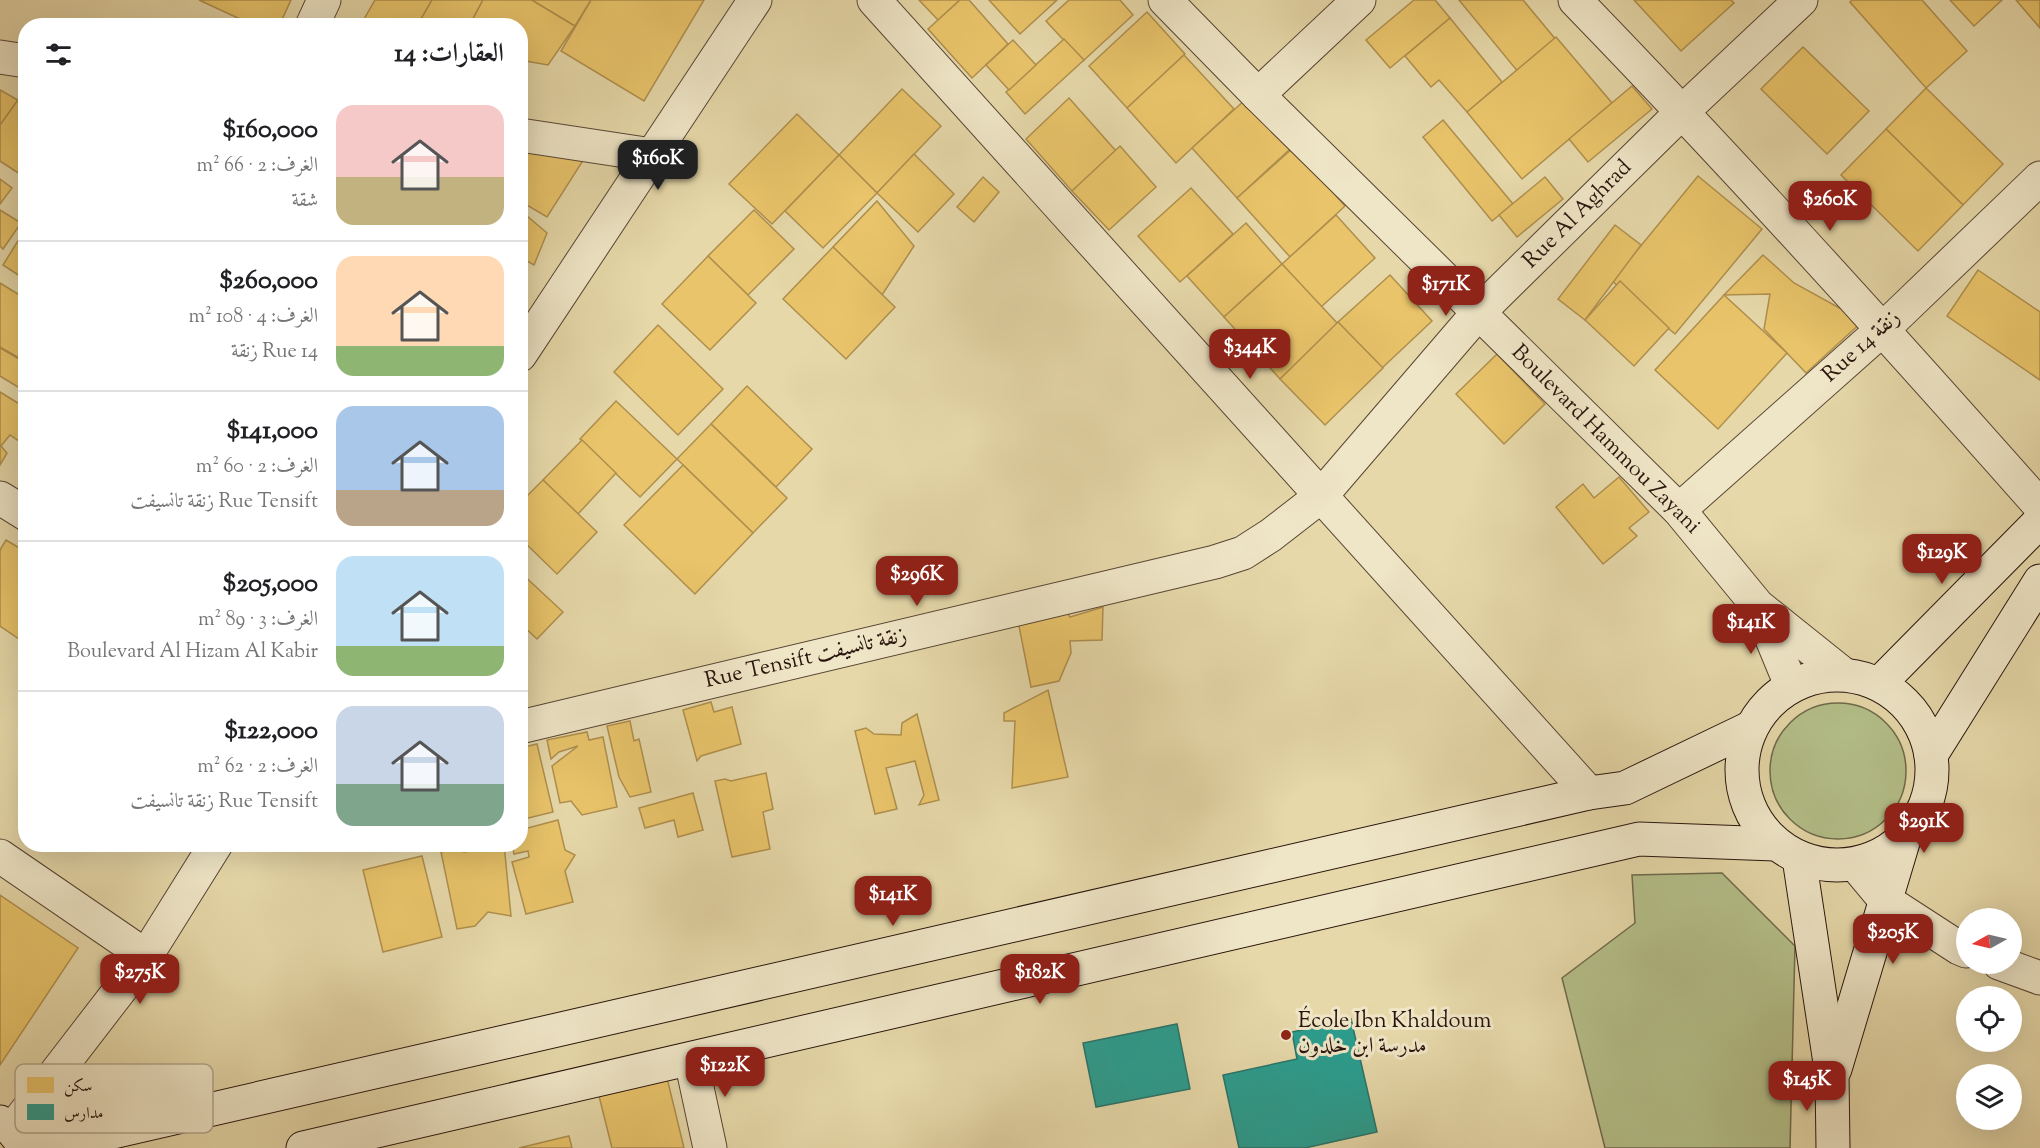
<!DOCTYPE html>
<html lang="ar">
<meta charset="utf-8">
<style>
body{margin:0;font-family:"Sorts Mill Goudy",Amiri,serif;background:#f2f2f2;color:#202124;direction:rtl;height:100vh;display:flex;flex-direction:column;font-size:22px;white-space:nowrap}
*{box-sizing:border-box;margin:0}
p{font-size:20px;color:#757577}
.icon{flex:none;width:33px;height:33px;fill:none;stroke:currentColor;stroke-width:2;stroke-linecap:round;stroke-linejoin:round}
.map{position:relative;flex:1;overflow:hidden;direction:ltr}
.panel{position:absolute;left:18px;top:18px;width:510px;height:834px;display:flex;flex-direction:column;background:#fff;border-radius:24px;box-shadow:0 6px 24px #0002;direction:rtl}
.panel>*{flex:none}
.needle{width:39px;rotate:262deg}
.tools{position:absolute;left:1956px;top:908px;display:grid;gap:12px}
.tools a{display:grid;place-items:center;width:66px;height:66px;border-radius:50%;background:#fff;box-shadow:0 6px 24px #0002;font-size:30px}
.price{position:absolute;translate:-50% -51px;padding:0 14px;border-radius:12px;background:#8f2418;color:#fff;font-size:20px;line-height:39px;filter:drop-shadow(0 2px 3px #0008)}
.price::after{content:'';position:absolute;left:50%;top:36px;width:18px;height:14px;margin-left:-9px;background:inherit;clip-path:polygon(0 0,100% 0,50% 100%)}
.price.selected{background:#222;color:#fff}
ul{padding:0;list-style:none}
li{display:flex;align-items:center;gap:18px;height:150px;padding:0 24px}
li+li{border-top:2px solid #e0e0e0}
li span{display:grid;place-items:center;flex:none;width:168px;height:120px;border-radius:18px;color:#555}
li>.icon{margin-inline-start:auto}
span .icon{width:72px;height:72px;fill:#fffc;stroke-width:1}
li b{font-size:26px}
h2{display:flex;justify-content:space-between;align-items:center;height:72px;padding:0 24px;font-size:26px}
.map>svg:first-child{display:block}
.green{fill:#b4bf89;stroke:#6e6a4b;stroke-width:1.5}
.homes{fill:#e9c46a;stroke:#af8f4e;stroke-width:1.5}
.schools{fill:#2a9d8f;stroke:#297468;stroke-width:1.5}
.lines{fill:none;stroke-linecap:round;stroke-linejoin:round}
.street-casing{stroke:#584534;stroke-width:35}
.secondary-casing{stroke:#28140d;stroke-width:35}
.street{stroke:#efe6c7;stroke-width:33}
.secondary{stroke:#efe6c7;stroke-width:33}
.poi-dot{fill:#8f2418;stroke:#efe6c7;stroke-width:2}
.labels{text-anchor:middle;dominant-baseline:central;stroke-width:6;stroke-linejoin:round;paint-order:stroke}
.street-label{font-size:22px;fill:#28140d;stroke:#efe6c7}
.poi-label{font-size:22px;fill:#28140d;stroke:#efe6c7;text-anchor:start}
.key{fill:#efe6c7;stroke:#b3a78f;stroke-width:1.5}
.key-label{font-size:16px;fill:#28140d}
</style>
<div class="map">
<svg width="2040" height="1148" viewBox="0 0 2040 1148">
<rect width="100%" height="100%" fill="#e6d8a9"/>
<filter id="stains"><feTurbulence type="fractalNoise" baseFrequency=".00333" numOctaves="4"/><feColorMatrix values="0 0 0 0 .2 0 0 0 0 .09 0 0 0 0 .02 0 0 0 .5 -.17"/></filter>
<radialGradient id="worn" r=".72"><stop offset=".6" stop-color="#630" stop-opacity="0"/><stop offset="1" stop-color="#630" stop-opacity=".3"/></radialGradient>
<g class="green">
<circle cx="1838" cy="771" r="68"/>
<path d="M 1722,873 L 1795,946 L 1790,1148 L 1605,1148 L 1562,978 L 1635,923 L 1632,875 Z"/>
</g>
<g class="homes">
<path d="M 199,0 L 291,0 L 279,26 L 255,26 Z"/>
<path d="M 375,0 L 432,0 L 417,26 L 360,26 Z"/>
<path d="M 432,0 L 483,0 L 469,26 L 417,26 Z"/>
<path d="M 483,0 L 532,0 L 575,26 L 548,65 L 520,60 L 520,26 L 469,26 Z"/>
<path d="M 532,0 L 591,0 L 575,26 Z"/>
<path d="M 591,0 L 704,0 L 644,101 L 561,51 Z"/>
<path d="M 919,0 L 960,0 L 938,20 Z"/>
<path d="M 960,0 L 969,0 L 1008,44 L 972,78 L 928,29 Z"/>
<path d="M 989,0 L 1057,0 L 1020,34 Z"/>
<path d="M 1069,0 L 1120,0 L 1133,15 L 1083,61 L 1046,21 Z"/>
<path d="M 1414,0 L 1435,0 L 1450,18 L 1390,68 L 1366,40 Z"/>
<path d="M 1459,0 L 1523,0 L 1557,41 L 1519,73 Z"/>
<path d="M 1634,0 L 1731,0 L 1734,3 L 1681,51 Z"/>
<path d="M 1852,0 L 1922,0 L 1967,51 L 1926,88 L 1850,2 Z"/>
<path d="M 1950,0 L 2002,0 L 1974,26 Z"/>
<path d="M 2016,0 L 2040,0 L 2040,28 Z"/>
<path d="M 1147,12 L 1185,54 L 1127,108 L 1089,66 Z"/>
<path d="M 1450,18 L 1502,82 L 1467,112 L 1439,80 L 1431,87 L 1405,56 Z"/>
<path d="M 1556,37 L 1612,103 L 1522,179 L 1467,112 Z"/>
<path d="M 1064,39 L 1084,60 L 1025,114 L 1006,92 Z"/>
<path d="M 1013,40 L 1036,65 L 1009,90 L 986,65 Z"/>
<path d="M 1803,47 L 1869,111 L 1827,154 L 1761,89 Z"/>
<path d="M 1184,55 L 1234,109 L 1176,163 L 1127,108 Z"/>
<path d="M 1632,86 L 1652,109 L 1588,162 L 1569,139 Z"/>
<path d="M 1926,88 L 2003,164 L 1963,205 L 1886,129 Z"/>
<path d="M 902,89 L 941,126 L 877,193 L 839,155 Z"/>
<path d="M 0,90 L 23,103 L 0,127 Z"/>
<path d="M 25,90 L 26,91 L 26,178 L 0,161 L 0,125 Z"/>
<path d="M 1069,98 L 1116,151 L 1072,191 L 1026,139 Z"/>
<path d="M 1246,99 L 1290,149 L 1237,198 L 1192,148 Z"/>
<path d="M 797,114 L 839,155 L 772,224 L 729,184 Z"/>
<path d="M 1443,120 L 1513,204 L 1492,221 L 1423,137 Z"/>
<path d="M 1886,129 L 1963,205 L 1918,251 L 1841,175 Z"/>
<path d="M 520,144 L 584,159 L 547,217 L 520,201 Z"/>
<path d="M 1120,146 L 1156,187 L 1109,230 L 1072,191 Z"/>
<path d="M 1293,148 L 1345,206 L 1290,257 L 1237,198 Z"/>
<path d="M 914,154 L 954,194 L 918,232 L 877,193 Z"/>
<path d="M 839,155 L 877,193 L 823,248 L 785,211 Z"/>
<path d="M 1698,176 L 1762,229 L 1675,334 L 1612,281 Z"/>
<path d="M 983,177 L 999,192 L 974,222 L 957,207 Z"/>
<path d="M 1545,177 L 1563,199 L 1517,237 L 1499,215 Z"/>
<path d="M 0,179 L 12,188 L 0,204 Z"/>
<path d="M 1191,188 L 1233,234 L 1180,282 L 1138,236 Z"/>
<path d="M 877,201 L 914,246 L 882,295 L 833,247 Z"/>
<path d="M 0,210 L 21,223 L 3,249 L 0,246 Z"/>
<path d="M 520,210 L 547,233 L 534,265 L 520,257 Z"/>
<path d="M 754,210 L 794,249 L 748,295 L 708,256 Z"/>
<path d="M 1336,215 L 1375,258 L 1321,307 L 1282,264 Z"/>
<path d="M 1246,223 L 1282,264 L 1224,317 L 1187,276 Z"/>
<path d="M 1615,225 L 1641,245 L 1585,320 L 1558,299 Z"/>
<path d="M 21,236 L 26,239 L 26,280 L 3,265 Z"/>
<path d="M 833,247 L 895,307 L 846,359 L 783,299 Z"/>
<path d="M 1763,255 L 1794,283 L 1863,321 L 1806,373 L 1764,329 L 1770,294 L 1724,295 Z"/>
<path d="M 708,256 L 756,303 L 710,350 L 662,304 Z"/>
<path d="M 1282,264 L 1339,325 L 1280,379 L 1224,317 Z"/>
<path d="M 1978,270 L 2040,312 L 2040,380 L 1947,316 Z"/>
<path d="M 1390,275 L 1432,321 L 1381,369 L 1338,322 Z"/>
<path d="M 1620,281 L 1669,328 L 1634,366 L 1585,320 Z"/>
<path d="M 0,283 L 26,299 L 26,362 L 0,347 Z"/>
<path d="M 1724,295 L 1787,353 L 1718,429 L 1655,370 Z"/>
<path d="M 1338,322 L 1383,368 L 1325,425 L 1280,379 Z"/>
<path d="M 658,325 L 723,389 L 678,435 L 614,372 Z"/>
<path d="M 0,348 L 26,363 L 26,392 L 0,376 Z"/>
<path d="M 1497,354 L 1545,404 L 1504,444 L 1456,394 Z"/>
<path d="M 747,386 L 812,449 L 776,487 L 711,424 Z"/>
<path d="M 0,392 L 26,408 L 26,446 L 10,435 L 1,446 L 7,453 L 0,465 Z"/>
<path d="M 616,401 L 677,459 L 640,497 L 580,439 Z"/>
<path d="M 711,424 L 787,498 L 753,533 L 677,459 Z"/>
<path d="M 582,440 L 616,473 L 578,514 L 543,480 Z"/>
<path d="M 683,465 L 753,533 L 695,594 L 624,525 Z"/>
<path d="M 1619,477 L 1649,512 L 1629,528 L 1637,536 L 1603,564 L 1556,507 L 1583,484 L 1594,498 Z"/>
<path d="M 543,480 L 597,532 L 557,574 L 520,538 L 520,503 Z"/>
<path d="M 6,540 L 26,552 L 26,629 L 19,639 L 0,626 L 0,550 Z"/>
<path d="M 520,572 L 563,612 L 537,639 L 520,623 Z"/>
<path d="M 1103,607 L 1102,640 L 1070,641 L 1071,653 L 1059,681 L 1031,687 L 1018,621 L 1066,610 L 1070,617 Z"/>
<path d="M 1048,690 L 1068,777 L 1012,788 L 1015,721 L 1004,721 L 1004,713 Z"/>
<path d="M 711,702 L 714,712 L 732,707 L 741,744 L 701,756 L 697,761 L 683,710 Z"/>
<path d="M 917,714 L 939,800 L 919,805 L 924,795 L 915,761 L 886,768 L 897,809 L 875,814 L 855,731 L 866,728 L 874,734 L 901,735 L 902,723 Z"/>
<path d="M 630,721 L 634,741 L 639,739 L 651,792 L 630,797 L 619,777 L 607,726 Z"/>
<path d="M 587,732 L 589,740 L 603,737 L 617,807 L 582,815 L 571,801 L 560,803 L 552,766 L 578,746 L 559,752 L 551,759 L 547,740 Z"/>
<path d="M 537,744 L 553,812 L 520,820 L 520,748 Z"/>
<path d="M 766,773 L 773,809 L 763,812 L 770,849 L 732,857 L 715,781 L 725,779 L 731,781 Z"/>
<path d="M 693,793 L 703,830 L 678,837 L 674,820 L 645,828 L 639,808 Z"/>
<path d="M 558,820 L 565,850 L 575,855 L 565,871 L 573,902 L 526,914 L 512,862 L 529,857 L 528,851 L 514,854 L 512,844 L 520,844 L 520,830 Z"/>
<path d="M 471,844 L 504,844 L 511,916 L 488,912 L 475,926 L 457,929 L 441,852 L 450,850 L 466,852 Z"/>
<path d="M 422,856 L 442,937 L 383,952 L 363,870 Z"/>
<path d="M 0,895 L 78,948 L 0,1065 Z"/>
<path d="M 667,1078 L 684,1148 L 612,1148 L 599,1096 Z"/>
<path d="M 569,1136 L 572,1148 L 519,1148 Z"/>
</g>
<g class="schools">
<path d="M 1351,1019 L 1377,1132 L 1305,1148 L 1239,1148 L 1223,1075 L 1297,1059 L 1292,1032 Z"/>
<path d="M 1177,1024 L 1190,1089 L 1096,1107 L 1083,1043 Z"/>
</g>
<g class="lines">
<g class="street-casing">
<g id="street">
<path d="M 874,0 L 1589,793"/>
<path d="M 1165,0 L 1258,95 L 1679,510 L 1758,606 L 1843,674"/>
<path d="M 1575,0 C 1734,164 1888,334 2040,506"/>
<path d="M 312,26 L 324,0"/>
<path d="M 0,57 L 26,61"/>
<path d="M 1258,95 L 1359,0"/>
<path d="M 520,135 L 652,155"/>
<path d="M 520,355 L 755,0"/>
<path d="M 0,498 L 26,514"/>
<path d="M 1679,510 L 1884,328 L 2040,178"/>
<path d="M 1760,610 L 1791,685"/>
<path d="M 520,727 L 1215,562 L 1243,553 L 1271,535 L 1320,497 L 1478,313 L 1683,111 L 1801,0"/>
<path d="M 0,856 L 146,956"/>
<path d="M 1855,864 L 1885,900 L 1959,948 L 1966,951"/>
<path d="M 1999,963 L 2040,978"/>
<path d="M 691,1060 L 710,1148"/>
<path d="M 12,1130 L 146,956 L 216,844"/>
</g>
</g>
<g class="secondary-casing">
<g id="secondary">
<circle cx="1837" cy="770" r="95"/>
<path d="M 1879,684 L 2040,521"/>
<path d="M 1931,755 L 2040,581"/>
<path d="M 1799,858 L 1832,1076 L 1833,1148"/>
<path d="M 1835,1069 L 1904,839"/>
<path d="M 0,1122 L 12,1130 L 26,1148"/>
<path d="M 43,1148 L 1589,793 L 1625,788 L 1750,728"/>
<path d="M 303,1148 L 1639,839 L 1775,844"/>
</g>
</g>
<use href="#street" class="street"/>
<use href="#secondary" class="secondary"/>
</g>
<circle class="poi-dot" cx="1286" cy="1035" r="6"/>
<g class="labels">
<g class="street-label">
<text transform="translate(1578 215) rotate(-45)">Rue Al Aghrad</text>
<text transform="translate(1862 347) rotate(-42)">Rue 14 زنقة</text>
<text transform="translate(1605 440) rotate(45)">Boulevard Hammou Zayani</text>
<text transform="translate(806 659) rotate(-13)">Rue Tensift زنقة تانسيفت</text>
</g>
<g class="poi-label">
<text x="1298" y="1022">École Ibn Khaldoum<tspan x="1298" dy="25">مدرسة ابن خلدون</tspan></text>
</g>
</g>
<rect x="15" y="1064" width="198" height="69" rx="9" class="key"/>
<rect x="27" y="1077" width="27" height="16" fill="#e9c46a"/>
<rect x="27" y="1104" width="27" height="16" fill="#2a9d8f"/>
<g class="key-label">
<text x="64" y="1091">سكن</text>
<text x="64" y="1118">مدارس</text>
</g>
<rect width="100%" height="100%" filter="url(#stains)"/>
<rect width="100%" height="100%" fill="url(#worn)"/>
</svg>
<div class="tools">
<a><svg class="needle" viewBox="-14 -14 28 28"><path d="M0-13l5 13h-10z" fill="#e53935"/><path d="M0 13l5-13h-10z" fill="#757577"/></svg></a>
<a><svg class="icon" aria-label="locate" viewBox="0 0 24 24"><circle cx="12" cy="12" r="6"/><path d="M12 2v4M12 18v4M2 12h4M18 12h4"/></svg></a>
<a><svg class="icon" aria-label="layers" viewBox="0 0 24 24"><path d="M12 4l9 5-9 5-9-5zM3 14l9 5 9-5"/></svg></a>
</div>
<b class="price selected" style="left:658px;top:191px">$160K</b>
<b class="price" style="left:1830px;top:232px">$260K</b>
<b class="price" style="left:1446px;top:317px">$171K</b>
<b class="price" style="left:1250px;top:380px">$344K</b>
<b class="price" style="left:1942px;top:585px">$129K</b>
<b class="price" style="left:917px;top:607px">$296K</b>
<b class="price" style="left:1751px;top:655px">$141K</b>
<b class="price" style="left:1924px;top:854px">$291K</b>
<b class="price" style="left:893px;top:927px">$141K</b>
<b class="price" style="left:1893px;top:965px">$205K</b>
<b class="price" style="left:140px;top:1005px">$275K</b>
<b class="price" style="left:1040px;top:1005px">$182K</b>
<b class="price" style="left:725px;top:1098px">$122K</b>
<b class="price" style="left:1807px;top:1112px">$145K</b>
<section class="panel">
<h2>العقارات: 14<svg class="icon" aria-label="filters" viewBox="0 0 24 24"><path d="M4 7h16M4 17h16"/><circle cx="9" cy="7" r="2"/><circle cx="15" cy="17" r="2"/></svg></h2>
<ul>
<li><span style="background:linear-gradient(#f6c9c9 60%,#c2b280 0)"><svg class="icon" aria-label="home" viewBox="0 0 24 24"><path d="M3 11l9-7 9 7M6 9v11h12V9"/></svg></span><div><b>$160,000</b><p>الغرف: 2 · 66 m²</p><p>شقة</p></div></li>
<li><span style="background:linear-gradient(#ffd9b3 75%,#8fb573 0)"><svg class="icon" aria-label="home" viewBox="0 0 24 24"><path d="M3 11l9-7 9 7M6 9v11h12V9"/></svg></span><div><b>$260,000</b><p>الغرف: 4 · 108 m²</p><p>Rue 14 زنقة</p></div></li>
<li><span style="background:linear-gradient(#a9c7e8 70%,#b9a48a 0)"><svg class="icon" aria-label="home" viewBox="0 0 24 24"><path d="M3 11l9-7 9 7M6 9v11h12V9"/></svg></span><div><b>$141,000</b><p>الغرف: 2 · 60 m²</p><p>Rue Tensift زنقة تانسيفت</p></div></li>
<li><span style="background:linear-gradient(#bfe0f5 75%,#8fb573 0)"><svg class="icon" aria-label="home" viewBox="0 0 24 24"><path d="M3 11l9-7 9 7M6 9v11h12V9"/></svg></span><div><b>$205,000</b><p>الغرف: 3 · 89 m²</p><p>Boulevard Al Hizam Al Kabir</p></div></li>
<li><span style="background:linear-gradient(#c9d6e8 65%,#7fa58c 0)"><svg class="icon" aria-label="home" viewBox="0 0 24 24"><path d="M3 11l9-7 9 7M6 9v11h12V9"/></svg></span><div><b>$122,000</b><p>الغرف: 2 · 62 m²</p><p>Rue Tensift زنقة تانسيفت</p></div></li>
</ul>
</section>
</div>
